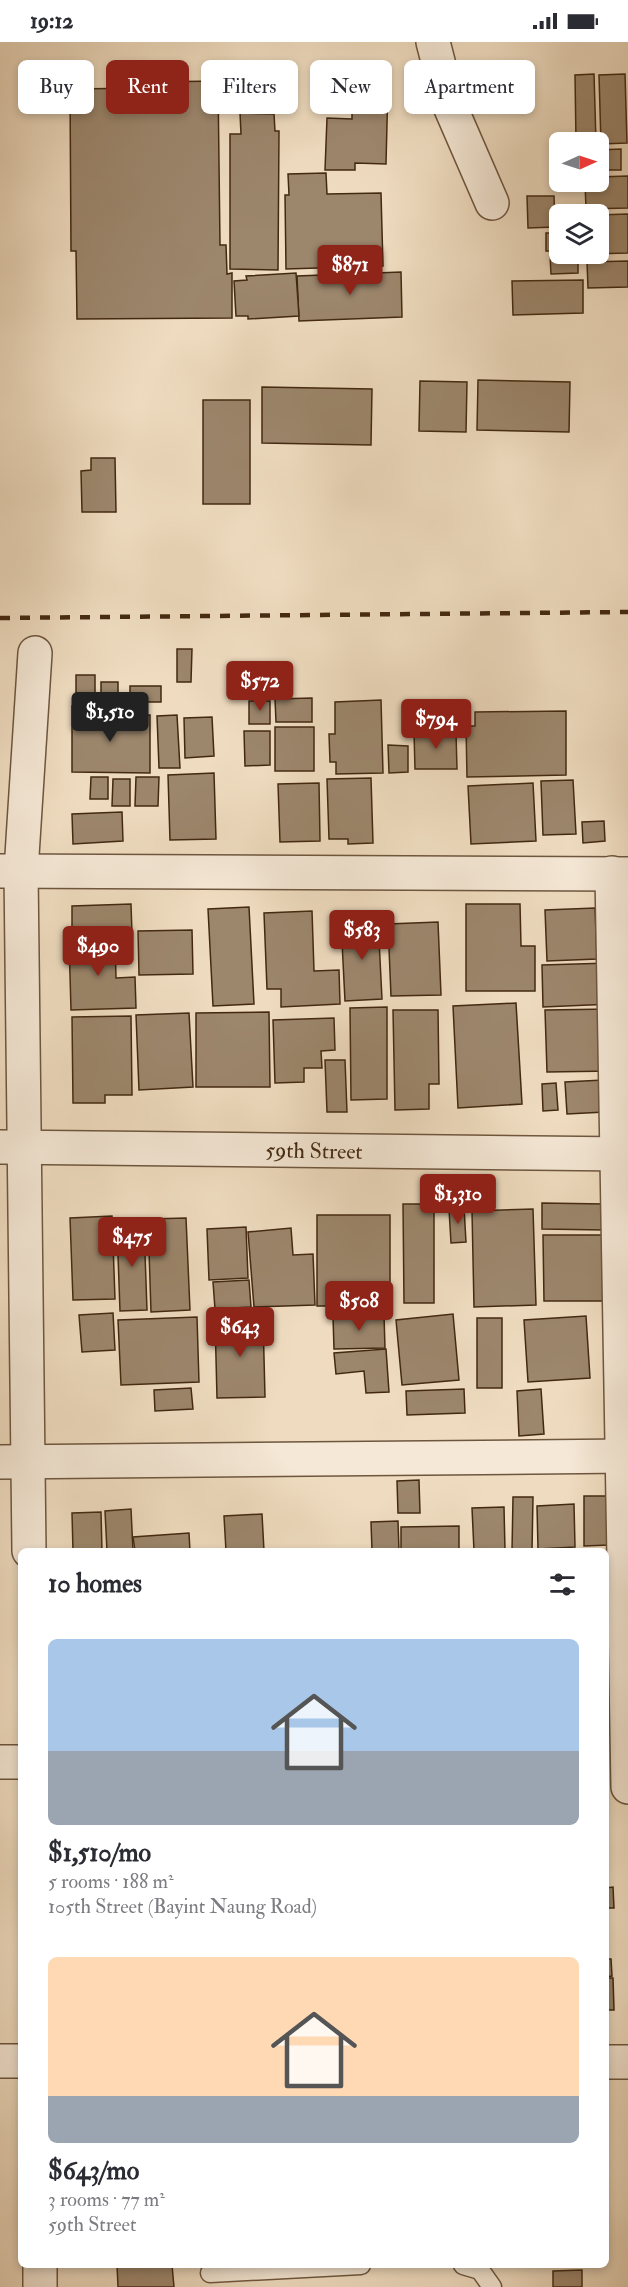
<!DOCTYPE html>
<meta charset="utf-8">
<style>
body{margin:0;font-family:"IM FELL Double Pica",serif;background:#f2f2f3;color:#2b2b33;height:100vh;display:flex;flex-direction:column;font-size:22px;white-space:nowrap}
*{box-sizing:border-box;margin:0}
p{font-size:20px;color:#7c7c81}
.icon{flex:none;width:33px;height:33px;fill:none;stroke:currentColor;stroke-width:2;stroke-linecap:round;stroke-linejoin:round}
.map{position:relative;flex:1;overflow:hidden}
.side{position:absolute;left:18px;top:1506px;width:591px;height:720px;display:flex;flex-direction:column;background:#fff;border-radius:9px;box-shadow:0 3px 9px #0003}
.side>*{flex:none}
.hud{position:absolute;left:18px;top:18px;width:592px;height:54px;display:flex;gap:12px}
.needle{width:39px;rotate:87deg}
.fabs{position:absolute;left:549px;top:90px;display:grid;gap:12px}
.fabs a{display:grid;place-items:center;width:60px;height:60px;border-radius:9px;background:#fff;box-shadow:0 3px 9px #0003;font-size:30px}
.price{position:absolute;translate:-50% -51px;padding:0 14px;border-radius:6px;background:#8f2418;color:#fff;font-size:20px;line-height:39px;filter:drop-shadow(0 2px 3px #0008)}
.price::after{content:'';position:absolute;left:50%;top:36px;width:18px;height:14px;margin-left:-9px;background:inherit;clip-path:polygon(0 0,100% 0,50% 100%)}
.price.selected{background:#222;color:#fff}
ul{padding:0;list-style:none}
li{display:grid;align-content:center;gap:12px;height:318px;padding:0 30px}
li span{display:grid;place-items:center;height:186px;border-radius:9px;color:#555}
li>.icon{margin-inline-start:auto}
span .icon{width:108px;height:108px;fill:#fffc;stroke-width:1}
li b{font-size:26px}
h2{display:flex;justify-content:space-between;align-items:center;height:72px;padding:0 30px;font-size:26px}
.tag{padding:0 21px;border-radius:9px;background:#fff;box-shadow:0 3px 9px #0003;font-size:21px;line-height:54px}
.tag.selected{background:#8f2418;color:#fff}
.status{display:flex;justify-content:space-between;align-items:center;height:42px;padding:0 30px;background:#fff;direction:ltr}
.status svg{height:16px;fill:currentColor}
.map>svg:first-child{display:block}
.building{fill:#9c866c;stroke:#432912;stroke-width:1.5}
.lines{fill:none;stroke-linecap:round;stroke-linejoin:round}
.service-casing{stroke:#6e563e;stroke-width:21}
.minor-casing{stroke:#6e563e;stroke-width:36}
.service{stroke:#f5e8d6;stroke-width:18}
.minor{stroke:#f5e8d6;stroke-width:33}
.rail{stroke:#432912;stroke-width:4.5;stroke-dasharray:10 10;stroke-linecap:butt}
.labels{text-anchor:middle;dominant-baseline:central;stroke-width:4.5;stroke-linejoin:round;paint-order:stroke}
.street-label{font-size:22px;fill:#432912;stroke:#f5e8d6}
</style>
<div class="status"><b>19:12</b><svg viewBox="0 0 49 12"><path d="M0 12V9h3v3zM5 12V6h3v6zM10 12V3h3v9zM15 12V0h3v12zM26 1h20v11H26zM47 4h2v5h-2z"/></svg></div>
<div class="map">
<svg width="628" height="2245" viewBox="0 0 628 2245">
<rect width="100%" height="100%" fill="#efdcc0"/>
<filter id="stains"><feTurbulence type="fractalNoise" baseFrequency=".00333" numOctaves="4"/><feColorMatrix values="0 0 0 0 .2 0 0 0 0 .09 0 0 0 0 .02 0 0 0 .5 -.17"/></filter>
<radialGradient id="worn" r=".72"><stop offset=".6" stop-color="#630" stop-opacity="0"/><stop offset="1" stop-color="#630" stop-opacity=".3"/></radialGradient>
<g class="building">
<path d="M 594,32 L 596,100 L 576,100 L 575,33 Z"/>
<path d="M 625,32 L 627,101 L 601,102 L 599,33 Z"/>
<path d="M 218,39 L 220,203 L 226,203 L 227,232 L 232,231 L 232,276 L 77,277 L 76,209 L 71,209 L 70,47 L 150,46 L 150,40 Z"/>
<path d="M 352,41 L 388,42 L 386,122 L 355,121 L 355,128 L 325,128 L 327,76 L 352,77 Z"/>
<path d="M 240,71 L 274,72 L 275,89 L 279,89 L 278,228 L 230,227 L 230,92 L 241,92 Z"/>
<path d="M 621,107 L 621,128 L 599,128 L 599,108 Z"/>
<path d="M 326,131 L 327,152 L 381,151 L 383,224 L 286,227 L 285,153 L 289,153 L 288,132 Z"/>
<path d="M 628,134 L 628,166 L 586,167 L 585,140 L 598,140 L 598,135 Z"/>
<path d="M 527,154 L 554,154 L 555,185 L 528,186 Z"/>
<path d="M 628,172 L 628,211 L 590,212 L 598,212 L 598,173 Z"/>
<rect x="546" y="191" width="14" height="18"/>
<path d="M 550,213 L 578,213 L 578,231 L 551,232 Z"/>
<path d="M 628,219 L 628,245 L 588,246 L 587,220 Z"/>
<path d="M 401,230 L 402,275 L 299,279 L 297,234 Z"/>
<path d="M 296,231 L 299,274 L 248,277 L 248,274 L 236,274 L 234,239 L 247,238 L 246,234 Z"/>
<path d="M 583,238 L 583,271 L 513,273 L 512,239 Z"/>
<path d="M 478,338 L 570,340 L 569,390 L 477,388 Z"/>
<path d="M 420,339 L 467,340 L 466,390 L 419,389 Z"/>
<path d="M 262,345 L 372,347 L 371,403 L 262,401 Z"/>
<rect x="203" y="358" width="47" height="104"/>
<path d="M 91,416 L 115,416 L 116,470 L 82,470 L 81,429 L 91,428 Z"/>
<path d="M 177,607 L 192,607 L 191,640 L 177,640 Z"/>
<rect x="76" y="633" width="19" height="27"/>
<path d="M 101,640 L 118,640 L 118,663 L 101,662 Z"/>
<rect x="130" y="644" width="31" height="16"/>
<path d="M 312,656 L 312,680 L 276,680 L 275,657 Z"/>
<path d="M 381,658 L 383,731 L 336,732 L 336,720 L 330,720 L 329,692 L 335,692 L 335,660 Z"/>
<rect x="249" y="659" width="21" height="23"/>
<path d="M 418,661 L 461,661 L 461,680 L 418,681 Z"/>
<path d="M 72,664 L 94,664 L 93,674 L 150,673 L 150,731 L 72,730 Z"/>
<path d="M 566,669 L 566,733 L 467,735 L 466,684 L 475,684 L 475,670 Z"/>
<path d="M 177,673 L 180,726 L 159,726 L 157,674 Z"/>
<path d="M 212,675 L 214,714 L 185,716 L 184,676 Z"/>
<rect x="275" y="685" width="39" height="44"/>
<path d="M 244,689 L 270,689 L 270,723 L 245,724 Z"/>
<path d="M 414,690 L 456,690 L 457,727 L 415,727 Z"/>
<path d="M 388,703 L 408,704 L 408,730 L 389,731 Z"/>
<path d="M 214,731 L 216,797 L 170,798 L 168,733 Z"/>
<path d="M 91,735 L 108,735 L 108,757 L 90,757 Z"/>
<path d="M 136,735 L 159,735 L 158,764 L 135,764 Z"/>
<path d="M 371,736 L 373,801 L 348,802 L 348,797 L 329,797 L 327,737 Z"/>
<path d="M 113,737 L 130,737 L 130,764 L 112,764 Z"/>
<path d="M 573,738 L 576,792 L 543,793 L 541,739 Z"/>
<path d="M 319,741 L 320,799 L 280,800 L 278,742 Z"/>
<path d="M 533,741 L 536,799 L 471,802 L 468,744 Z"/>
<path d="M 122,770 L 123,799 L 73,802 L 72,772 Z"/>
<path d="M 604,779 L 605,799 L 583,801 L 582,780 Z"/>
<path d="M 131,862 L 132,892 L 72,893 L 72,864 Z"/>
<path d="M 466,862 L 520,862 L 521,904 L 535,904 L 535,949 L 466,949 Z"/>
<path d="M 249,865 L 254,962 L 213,964 L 208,867 Z"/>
<path d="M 595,866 L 597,917 L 547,919 L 545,868 Z"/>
<path d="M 312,869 L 314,929 L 339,928 L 340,962 L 281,965 L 281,947 L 267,947 L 264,871 Z"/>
<path d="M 378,878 L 382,957 L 345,959 L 341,880 Z"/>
<path d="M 438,880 L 441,953 L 391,954 L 388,882 Z"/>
<path d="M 192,888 L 193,932 L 139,933 L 138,889 Z"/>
<path d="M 115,897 L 116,936 L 135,935 L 136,966 L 71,968 L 69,898 Z"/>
<path d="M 610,921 L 612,962 L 543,965 L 542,923 Z"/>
<path d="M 516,961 L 522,1062 L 458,1066 L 453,964 Z"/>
<path d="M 387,965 L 387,1057 L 351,1058 L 350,966 Z"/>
<path d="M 610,967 L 612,1029 L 547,1030 L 545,968 Z"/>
<path d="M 393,968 L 438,968 L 439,1042 L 429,1042 L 429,1067 L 395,1068 Z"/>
<path d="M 269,970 L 270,1045 L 196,1045 L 196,971 Z"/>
<path d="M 189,971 L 193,1045 L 139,1048 L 136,973 Z"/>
<path d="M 131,974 L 132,1053 L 105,1053 L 105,1061 L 73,1061 L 72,975 Z"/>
<path d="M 334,976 L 335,1008 L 321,1009 L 322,1026 L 304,1026 L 304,1040 L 275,1041 L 273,978 Z"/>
<path d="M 325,1018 L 345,1018 L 347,1070 L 327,1070 Z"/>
<path d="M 603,1038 L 605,1070 L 567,1072 L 565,1040 Z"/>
<path d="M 556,1041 L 558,1068 L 543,1069 L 542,1042 Z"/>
<path d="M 542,1161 L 604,1162 L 604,1188 L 542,1187 Z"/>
<path d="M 403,1162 L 434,1162 L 434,1261 L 404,1261 Z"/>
<path d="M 464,1165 L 466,1200 L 451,1201 L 449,1167 Z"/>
<path d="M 533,1167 L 536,1263 L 474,1265 L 472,1169 Z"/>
<rect x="317" y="1173" width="73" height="91"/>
<path d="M 112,1174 L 115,1257 L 73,1258 L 70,1176 Z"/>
<path d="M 186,1176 L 190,1268 L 151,1270 L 148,1177 Z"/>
<path d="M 144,1184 L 147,1268 L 120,1269 L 117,1185 Z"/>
<path d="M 246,1185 L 248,1236 L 209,1238 L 207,1187 Z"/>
<path d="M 291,1186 L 293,1213 L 313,1212 L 315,1263 L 254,1265 L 248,1190 Z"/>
<path d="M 543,1193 L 603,1193 L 604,1259 L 544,1259 Z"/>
<path d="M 249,1238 L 251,1265 L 215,1267 L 213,1240 Z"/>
<path d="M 113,1271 L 115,1308 L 82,1310 L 79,1273 Z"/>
<path d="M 453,1272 L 459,1338 L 402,1343 L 396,1278 Z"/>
<path d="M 384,1273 L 385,1306 L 334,1307 L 333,1275 Z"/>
<path d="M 586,1274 L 590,1336 L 528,1340 L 524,1278 Z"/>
<path d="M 197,1275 L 199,1340 L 121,1343 L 118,1278 Z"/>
<path d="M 263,1276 L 265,1355 L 217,1356 L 215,1277 Z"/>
<rect x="477" y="1276" width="25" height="70"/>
<path d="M 386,1307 L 389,1350 L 366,1351 L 364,1329 L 336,1332 L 334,1311 Z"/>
<path d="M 191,1346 L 193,1367 L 155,1369 L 154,1348 Z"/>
<path d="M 464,1347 L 465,1371 L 407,1373 L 406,1349 Z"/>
<path d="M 541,1347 L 544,1392 L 519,1394 L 517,1349 Z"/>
<path d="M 419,1438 L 420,1471 L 398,1471 L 397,1439 Z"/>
<path d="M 584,1454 L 609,1454 L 609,1503 L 584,1504 Z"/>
<path d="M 513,1455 L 533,1455 L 532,1509 L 512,1509 Z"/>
<path d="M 574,1462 L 575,1505 L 538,1507 L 537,1464 Z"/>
<path d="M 504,1465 L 505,1509 L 474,1509 L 472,1466 Z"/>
<path d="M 131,1467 L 133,1509 L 107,1509 L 105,1469 Z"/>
<path d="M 101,1470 L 102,1509 L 73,1509 L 72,1471 Z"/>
<path d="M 262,1472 L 264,1509 L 226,1509 L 224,1474 Z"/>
<path d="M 398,1479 L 399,1509 L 372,1509 L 371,1480 Z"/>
<path d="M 459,1484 L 459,1509 L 401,1509 L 401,1485 Z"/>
<path d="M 189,1491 L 190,1509 L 135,1509 L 133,1495 Z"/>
<path d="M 613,1845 L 614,1866 L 606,1866 L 606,1846 Z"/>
<path d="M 606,1917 L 611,1917 L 612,1934 L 606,1935 Z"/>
<path d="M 606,1936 L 613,1936 L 614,1968 L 606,1968 Z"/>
<path d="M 117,2223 L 172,2223 L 174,2245 L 118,2245 Z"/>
<path d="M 582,2228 L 582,2245 L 553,2245 L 553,2229 Z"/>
</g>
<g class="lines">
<g class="service-casing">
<g id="service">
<path d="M 463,2223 L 480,2228 L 492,2245"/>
<path d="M 210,2231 L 361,2223"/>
</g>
</g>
<g class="minor-casing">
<g id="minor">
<path d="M 433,0 L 449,62 L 492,161"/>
<path d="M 0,829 L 628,832"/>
<path d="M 612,831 L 628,1745"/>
<path d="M 0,1105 L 628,1112"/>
<path d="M 0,1420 L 628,1414"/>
<path d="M 29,1509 L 21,829 L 35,611"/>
<path d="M 0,1720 L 21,1720"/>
<path d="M 0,2019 L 21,2019"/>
<path d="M 606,2020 L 628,2020"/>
<path d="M 40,2223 L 40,2245"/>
</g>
</g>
<use href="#service" class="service"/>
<use href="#minor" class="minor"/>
<path class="rail" d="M 0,576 L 628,570"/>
</g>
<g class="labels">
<g class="street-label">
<text transform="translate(314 1109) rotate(1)">59th Street</text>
</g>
</g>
<rect width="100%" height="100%" filter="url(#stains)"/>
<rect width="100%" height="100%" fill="url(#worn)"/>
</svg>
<div class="fabs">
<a><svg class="needle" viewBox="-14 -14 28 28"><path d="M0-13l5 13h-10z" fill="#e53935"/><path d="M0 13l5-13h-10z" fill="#7c7c81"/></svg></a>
<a><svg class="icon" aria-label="layers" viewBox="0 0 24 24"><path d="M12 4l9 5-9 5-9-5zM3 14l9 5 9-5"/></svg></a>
</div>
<b class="price" style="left:350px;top:254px">$871</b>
<b class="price" style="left:260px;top:670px">$572</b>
<b class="price selected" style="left:110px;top:701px">$1,510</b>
<b class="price" style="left:436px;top:708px">$794</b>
<b class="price" style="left:362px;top:919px">$583</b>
<b class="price" style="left:98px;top:935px">$490</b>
<b class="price" style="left:458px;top:1183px">$1,310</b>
<b class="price" style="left:132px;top:1226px">$475</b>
<b class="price" style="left:359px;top:1290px">$508</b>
<b class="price" style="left:240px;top:1316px">$643</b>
<div class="hud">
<a class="tag">Buy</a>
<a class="tag selected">Rent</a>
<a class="tag">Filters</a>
<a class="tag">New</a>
<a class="tag">Apartment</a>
</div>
<section class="side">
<h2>10 homes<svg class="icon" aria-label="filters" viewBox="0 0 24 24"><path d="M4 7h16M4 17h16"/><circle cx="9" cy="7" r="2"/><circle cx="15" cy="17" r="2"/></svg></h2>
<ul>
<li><span style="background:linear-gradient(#a9c7e8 60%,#9aa5b1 0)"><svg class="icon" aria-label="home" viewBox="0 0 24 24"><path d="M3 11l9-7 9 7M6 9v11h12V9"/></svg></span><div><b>$1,510/mo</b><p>5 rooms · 188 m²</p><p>105th Street (Bayint Naung Road)</p></div></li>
<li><span style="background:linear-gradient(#ffd9b3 75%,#9aa5b1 0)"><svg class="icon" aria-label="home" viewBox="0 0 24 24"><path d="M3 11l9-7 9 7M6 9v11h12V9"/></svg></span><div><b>$643/mo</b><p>3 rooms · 77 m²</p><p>59th Street</p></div></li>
</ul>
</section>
</div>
